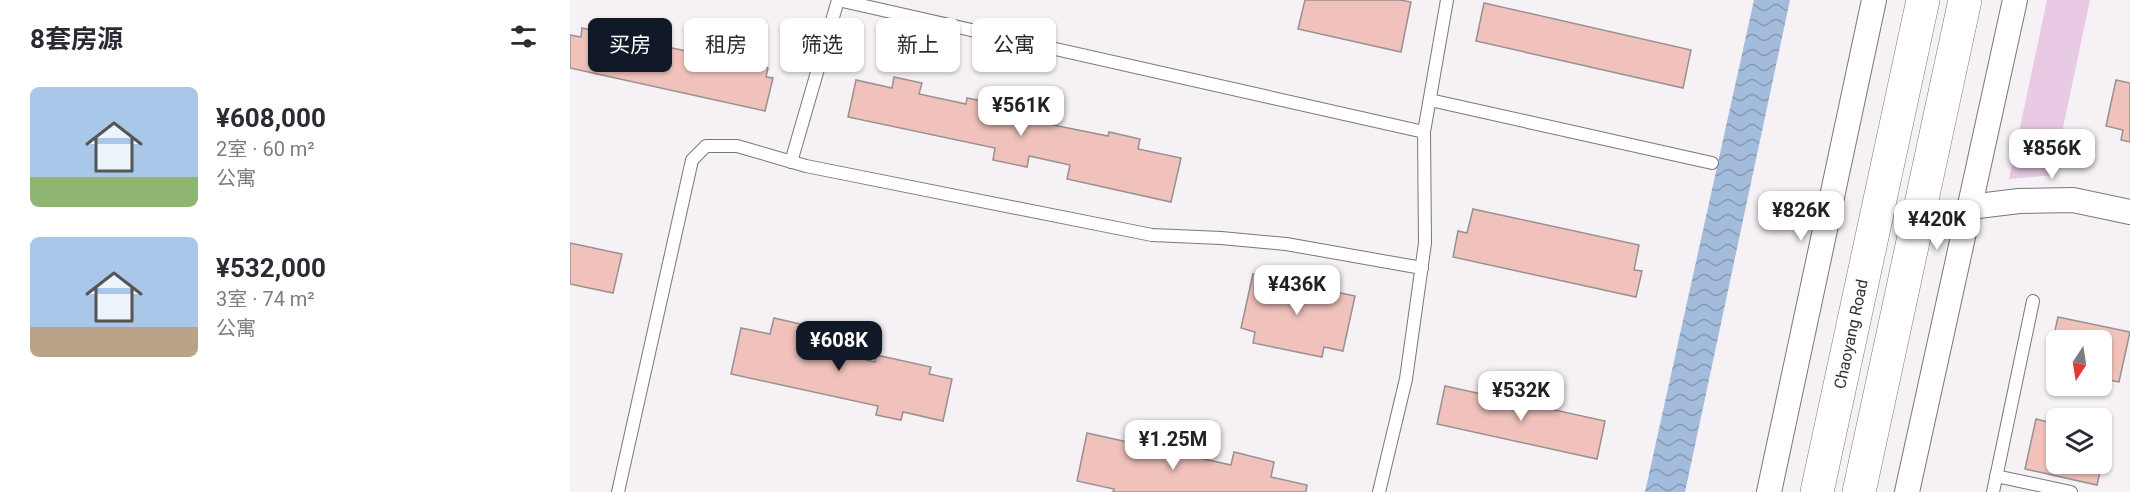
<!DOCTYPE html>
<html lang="zh">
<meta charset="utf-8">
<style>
body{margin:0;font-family:Roboto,"Noto Sans SC",sans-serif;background:#f7f7f7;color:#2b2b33;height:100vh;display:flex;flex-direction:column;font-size:22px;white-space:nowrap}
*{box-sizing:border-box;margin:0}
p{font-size:20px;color:#7c7c81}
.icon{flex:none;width:33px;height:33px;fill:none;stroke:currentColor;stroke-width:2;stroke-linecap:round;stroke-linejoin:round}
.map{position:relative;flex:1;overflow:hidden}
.panel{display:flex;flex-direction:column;background:#fff;width:570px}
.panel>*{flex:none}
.hud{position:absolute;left:18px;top:18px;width:570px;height:54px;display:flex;gap:12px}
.needle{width:39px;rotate:192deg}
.buttons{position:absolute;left:1476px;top:330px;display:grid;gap:12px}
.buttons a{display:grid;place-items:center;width:66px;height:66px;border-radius:9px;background:#fff;box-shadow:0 2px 4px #0004;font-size:30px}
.price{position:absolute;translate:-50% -51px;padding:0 14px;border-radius:12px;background:#fff;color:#222;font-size:20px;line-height:39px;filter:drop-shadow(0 2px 3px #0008)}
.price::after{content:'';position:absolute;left:50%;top:36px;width:18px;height:14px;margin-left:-9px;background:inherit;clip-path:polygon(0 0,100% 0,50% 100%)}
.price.on{background:#111827;color:#fff}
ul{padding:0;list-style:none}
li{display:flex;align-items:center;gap:18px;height:150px;padding:0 30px}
li span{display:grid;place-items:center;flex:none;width:168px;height:120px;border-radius:9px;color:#555}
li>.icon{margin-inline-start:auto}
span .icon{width:72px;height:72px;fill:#fffc;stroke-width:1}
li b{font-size:26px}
h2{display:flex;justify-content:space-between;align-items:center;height:72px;padding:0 30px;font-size:26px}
.pill{padding:0 21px;border-radius:9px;background:#fff;box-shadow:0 2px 4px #0004;font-size:21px;line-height:54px}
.pill.on{background:#111827;color:#fff}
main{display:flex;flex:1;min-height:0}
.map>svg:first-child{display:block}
.green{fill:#e8cae5}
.water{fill:url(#water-waves)}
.building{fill:#f0c2bb;stroke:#989190;stroke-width:1.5}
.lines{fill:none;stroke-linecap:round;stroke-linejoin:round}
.lane-casing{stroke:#7b767a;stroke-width:14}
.street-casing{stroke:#7b767a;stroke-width:26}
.secondary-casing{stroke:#7b767a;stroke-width:34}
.lane{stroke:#fff;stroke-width:12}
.street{stroke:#fff;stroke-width:24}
.secondary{stroke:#fff;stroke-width:33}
.labels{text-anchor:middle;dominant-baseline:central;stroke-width:5;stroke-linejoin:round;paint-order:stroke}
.street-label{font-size:16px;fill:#312f31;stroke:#fff}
</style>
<main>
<section class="panel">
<h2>8套房源<svg class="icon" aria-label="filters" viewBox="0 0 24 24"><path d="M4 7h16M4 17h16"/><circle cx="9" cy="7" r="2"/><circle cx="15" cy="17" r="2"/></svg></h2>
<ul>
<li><span style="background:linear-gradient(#a9c7e8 75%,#8fb573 0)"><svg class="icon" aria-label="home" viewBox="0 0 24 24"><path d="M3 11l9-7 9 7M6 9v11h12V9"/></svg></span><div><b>¥608,000</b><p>2室 · 60 m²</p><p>公寓</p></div></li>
<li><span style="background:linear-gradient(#a9c7e8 75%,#b9a48a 0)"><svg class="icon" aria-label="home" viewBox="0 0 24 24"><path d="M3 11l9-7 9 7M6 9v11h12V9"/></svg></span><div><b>¥532,000</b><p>3室 · 74 m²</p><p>公寓</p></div></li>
</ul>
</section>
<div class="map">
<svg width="1560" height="492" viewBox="0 0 1560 492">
<defs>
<pattern id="water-waves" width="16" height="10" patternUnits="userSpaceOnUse" patternTransform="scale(1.5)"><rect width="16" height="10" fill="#a3bcdc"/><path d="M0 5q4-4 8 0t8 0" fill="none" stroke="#8599b3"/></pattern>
</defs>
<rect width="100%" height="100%" fill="#f6f1f5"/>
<path class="green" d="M 1477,0 L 1520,0 L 1483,175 L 1439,179 Z"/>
<path class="water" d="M 1184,0 L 1220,0 L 1115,492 L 1075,492 Z"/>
<g class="building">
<path d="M 735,0 L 830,0 L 841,2 L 831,52 L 728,29 Z"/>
<path d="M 914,3 L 1121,50 L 1113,88 L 906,41 Z"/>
<path d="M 12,28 L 67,40 L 65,48 L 82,52 L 83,44 L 135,55 L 133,63 L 147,66 L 149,58 L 198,68 L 196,77 L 203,78 L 195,111 L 0,68 L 0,35 L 11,37 Z"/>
<path d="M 324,77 L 352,83 L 349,94 L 396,104 L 397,98 L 436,106 L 437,101 L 476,109 L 473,123 L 538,136 L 539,132 L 570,139 L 568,149 L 611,158 L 601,202 L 497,179 L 500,165 L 459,156 L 457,167 L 423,160 L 425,148 L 278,117 L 286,80 L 322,88 Z"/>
<path d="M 1546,80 L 1560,83 L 1560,142 L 1551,140 L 1553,130 L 1536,126 Z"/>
<path d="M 903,209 L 1069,245 L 1064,270 L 1072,271 L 1066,297 L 883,257 L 888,231 L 897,233 Z"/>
<path d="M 0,243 L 52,254 L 43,293 L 0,284 Z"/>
<path d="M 683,274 L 785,296 L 773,351 L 754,347 L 752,357 L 683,343 L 685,332 L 671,328 Z"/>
<path d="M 1488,317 L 1560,332 L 1549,382 L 1532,379 L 1532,340 L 1486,340 L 1486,369 L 1477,367 Z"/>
<path d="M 204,318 L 248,328 L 245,344 L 277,350 L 276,355 L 305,362 L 306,355 L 361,367 L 359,374 L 382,379 L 373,421 L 333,412 L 331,420 L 306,415 L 308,406 L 161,374 L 171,328 L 200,334 Z"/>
<path d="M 875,386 L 1035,421 L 1027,459 L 867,424 Z"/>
<path d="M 1466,419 L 1486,424 L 1486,464 L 1532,464 L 1532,434 L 1538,435 L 1527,485 L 1455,469 Z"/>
<path d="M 517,433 L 661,465 L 664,452 L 704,462 L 701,477 L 737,485 L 736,492 L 543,492 L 544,489 L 507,481 Z"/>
</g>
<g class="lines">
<g class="lane-casing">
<g id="lane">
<path d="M 268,0 L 854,132 L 855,243 L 836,379 L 809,492"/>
<path d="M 860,100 L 1142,163"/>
<path d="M 854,132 L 877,0"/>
<path d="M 221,162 L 268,0"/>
<path d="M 1426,476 L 1501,492"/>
<path d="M 48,492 L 122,160 L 136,146 L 167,146 L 236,166 L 582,235 L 651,238 L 716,244 L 852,268"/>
<path d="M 1423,492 L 1463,301"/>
</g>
</g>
<g class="street-casing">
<g id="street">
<path d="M 1400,207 L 1449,201 L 1503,200 L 1560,212"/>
<path d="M 1199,492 L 1304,0"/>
<path d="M 1337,492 L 1445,0"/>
</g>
</g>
<g class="secondary-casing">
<g id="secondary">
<path d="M 1247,492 L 1353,0"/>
<path d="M 1289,492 L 1395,0"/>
</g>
</g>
<use href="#lane" class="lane"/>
<use href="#street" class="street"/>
<use href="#secondary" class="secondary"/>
</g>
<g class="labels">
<g class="street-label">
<text transform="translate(1281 334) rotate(-78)">Chaoyang Road</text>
</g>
</g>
</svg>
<div class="buttons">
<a><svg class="needle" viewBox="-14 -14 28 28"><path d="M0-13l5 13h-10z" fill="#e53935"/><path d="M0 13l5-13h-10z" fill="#7c7c81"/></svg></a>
<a><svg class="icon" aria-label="layers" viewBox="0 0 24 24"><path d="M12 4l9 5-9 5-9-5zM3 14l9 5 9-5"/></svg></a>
</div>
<b class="price" style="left:451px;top:137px">¥561K</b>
<b class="price" style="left:1482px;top:180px">¥856K</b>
<b class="price" style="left:1231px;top:242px">¥826K</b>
<b class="price" style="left:1367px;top:251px">¥420K</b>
<b class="price" style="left:727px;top:316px">¥436K</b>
<b class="price on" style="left:269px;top:372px">¥608K</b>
<b class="price" style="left:951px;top:422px">¥532K</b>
<b class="price" style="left:603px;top:471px">¥1.25M</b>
<div class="hud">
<a class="pill on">买房</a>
<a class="pill">租房</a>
<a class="pill">筛选</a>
<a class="pill">新上</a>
<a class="pill">公寓</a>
</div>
</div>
</main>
